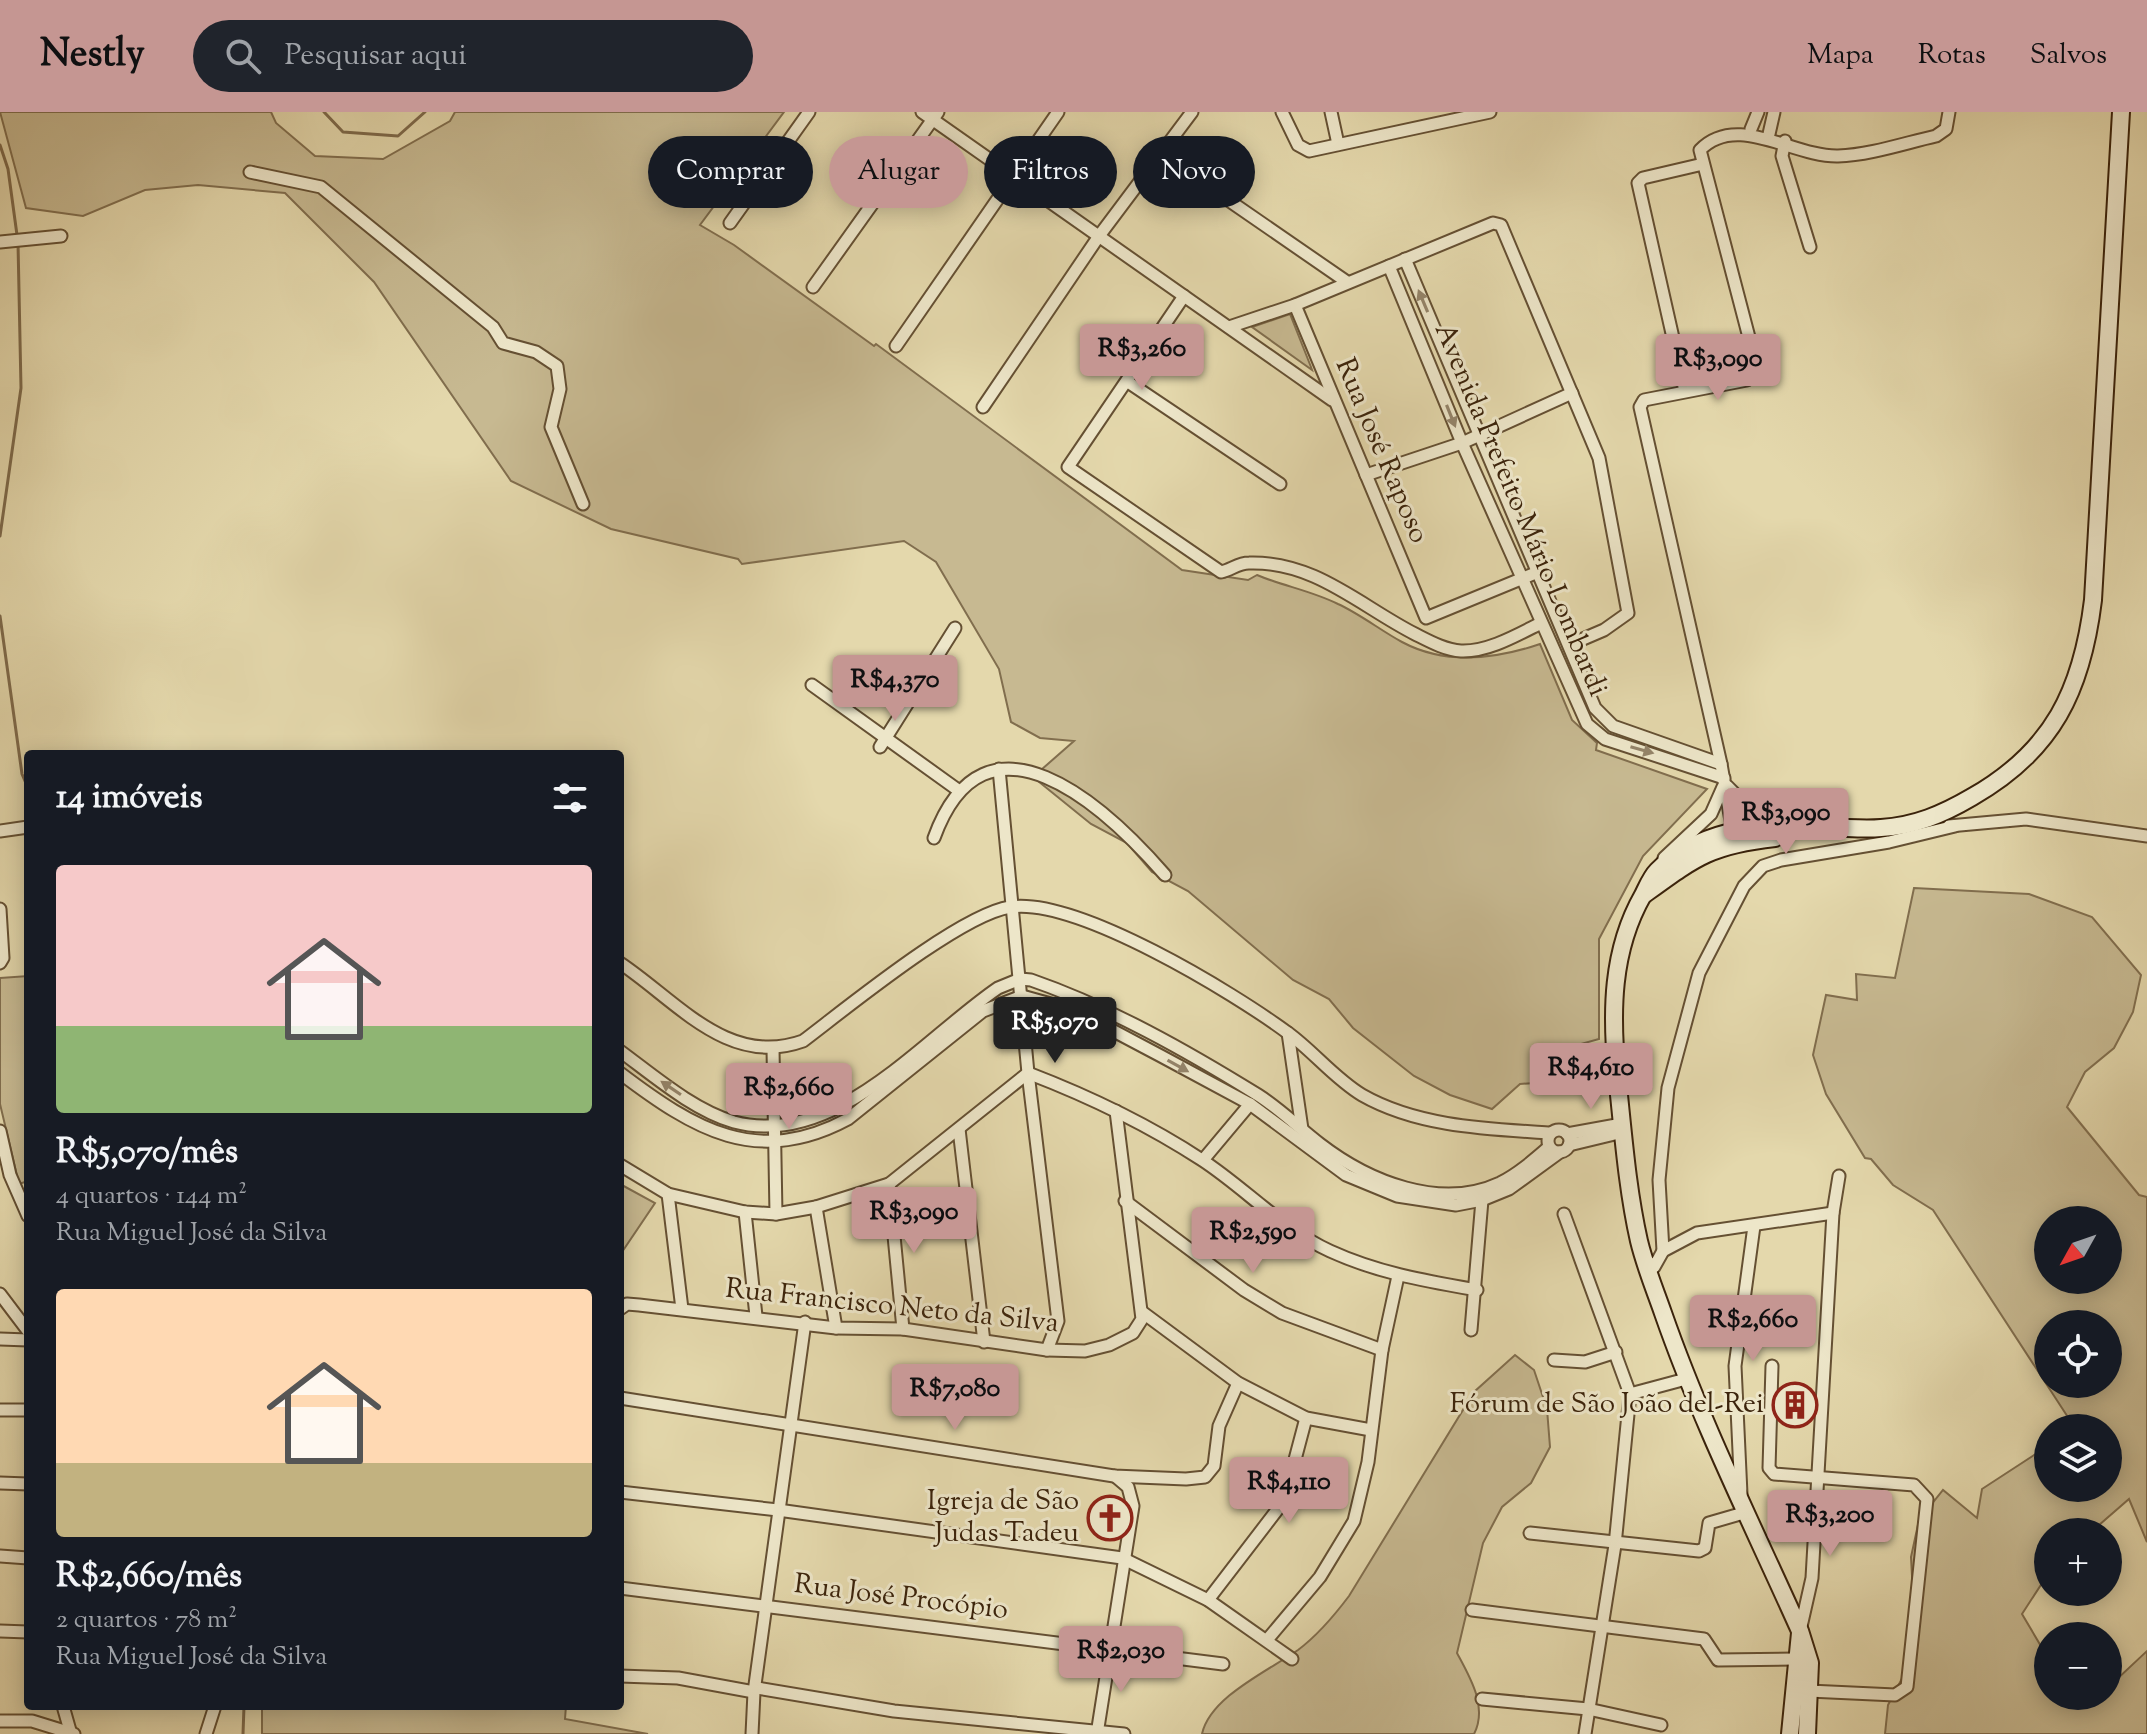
<!DOCTYPE html>
<html lang="pt">
<meta charset="utf-8">
<style>
body{margin:0;font-family:"Sorts Mill Goudy",serif;background:#20242c;color:#f1f3f6;height:100vh;display:flex;flex-direction:column;font-size:30px;white-space:nowrap}
*{box-sizing:border-box;margin:0}
p{font-size:26px;color:#9ea1a6}
.icon{flex:none;width:44px;height:44px;fill:none;stroke:currentColor;stroke-width:2;stroke-linecap:round;stroke-linejoin:round}
.map{position:relative;flex:1;overflow:hidden}
.side{position:absolute;left:24px;top:638px;width:600px;height:960px;display:flex;flex-direction:column;background:#171b24;border-radius:8px;box-shadow:0 4px 20px #0003}
.side>*{flex:none}
.guide{position:absolute;left:648px;top:24px;width:760px;height:72px;display:flex;gap:16px}
.needle{width:52px;rotate:230deg}
.fabs{position:absolute;left:2034px;top:1094px;display:grid;gap:16px}
.fabs a{display:grid;place-items:center;width:88px;height:88px;border-radius:50%;background:#171b24;box-shadow:0 4px 20px #0003;font-size:40px}
.price{position:absolute;translate:-50% -68px;padding:0 18px;border-radius:8px;background:#c59692;color:#111;font-size:26px;line-height:52px;filter:drop-shadow(0 2px 4px #0008)}
.price::after{content:'';position:absolute;left:50%;top:48px;width:24px;height:18px;margin-left:-12px;background:inherit;clip-path:polygon(0 0,100% 0,50% 100%)}
.price.current{background:#222;color:#fff}
ul{padding:0;list-style:none}
li{display:grid;align-content:center;gap:16px;height:424px;padding:0 32px}
li span{display:grid;place-items:center;height:248px;border-radius:8px;color:#555}
li>.icon{margin-inline-start:auto}
span .icon{width:144px;height:144px;fill:#fffc;stroke-width:1}
li b{font-size:34px}
h2{display:flex;justify-content:space-between;align-items:center;height:96px;padding:0 32px;font-size:34px}
.tag{padding:0 28px;border-radius:36px;background:#171b24;box-shadow:0 4px 20px #0003;font-size:28px;line-height:72px}
.tag.current{background:#c59692;color:#111}
header{display:flex;align-items:center;gap:48px;box-sizing:border-box;height:112px;padding:0 40px;background:#c59692;color:#111}
header strong{font-size:38px}
nav{display:flex;gap:44px;margin-inline-start:auto;font-size:28px}
.search{width:560px;height:72px;background:#20242c;display:flex;align-items:center;gap:20px;box-sizing:border-box;padding:0 28px;border-radius:44px;color:#9ea1a6;font-size:30px}
.map>svg:first-child{display:block}
.green{fill:#c7b991;stroke:#816e4e;stroke-width:2;fill-rule:evenodd}
.lines{fill:none;stroke-linecap:round;stroke-linejoin:round}
.stream{stroke:#7e6a4b;stroke-width:3}
.street-casing{stroke:#655033;stroke-width:15}
.secondary-casing{stroke:#3b230b;stroke-width:20}
.street{stroke:#ede6c9;stroke-width:11}
.secondary{stroke:#ede6c9;stroke-width:16}
.oneway{fill:#94846a}
.labels{text-anchor:middle;dominant-baseline:central;stroke-width:6;stroke-linejoin:round;paint-order:stroke}
.street-label{font-size:28px;fill:#3b230b;stroke:#ede6c9}
.poi-label{font-size:28px;fill:#3b230b;stroke:#ede6c9;text-anchor:end}
</style>
<header>
<strong>Nestly</strong>
<div class="search"><svg class="icon" aria-label="search" viewBox="0 0 24 24"><circle cx="10" cy="10" r="6"/><path d="M15 15l6 6"/></svg>Pesquisar aqui</div>
<nav><a>Mapa</a><a>Rotas</a><a>Salvos</a></nav>
</header>
<div class="map">
<svg width="2147" height="1622" viewBox="0 0 2147 1622">
<rect width="100%" height="100%" fill="#e4d8ac"/>
<filter id="stains"><feTurbulence type="fractalNoise" baseFrequency=".0025" numOctaves="4"/><feColorMatrix values="0 0 0 0 .2 0 0 0 0 .09 0 0 0 0 .02 0 0 0 .5 -.17"/></filter>
<radialGradient id="worn" r=".72"><stop offset=".6" stop-color="#630" stop-opacity="0"/><stop offset="1" stop-color="#630" stop-opacity=".3"/></radialGradient>
<g class="green">
<path d="M 0,0 L 271,0 L 276,11 L 315,44 L 383,47 L 450,9 L 455,0 L 784,0 L 700,113 L 734,133 L 874,234 L 876,232 L 1182,458 L 1248,468 L 1257,463 C 1283,474 1312,479 1338,492 C 1360,502 1380,518 1402,530 C 1445,553 1496,547 1540,532 L 1572,608 L 1597,631 L 1596,638 L 1707,677 L 1643,744 L 1599,827 L 1599,927 L 1552,940 L 1534,966 L 1535,971 L 1520,972 L 1492,997 L 1450,983 L 1414,964 L 1353,916 L 1329,887 L 1293,868 L 1188,779 L 1152,760 L 1127,731 L 1091,712 L 1033,665 L 1074,629 L 1040,626 L 1011,610 L 999,557 L 936,450 L 904,429 L 742,452 L 738,447 L 611,417 L 511,369 L 374,170 L 285,81 L 198,73 L 145,78 L 83,104 L 26,96 Z"/>
<path d="M 1290,202 L 1311,255 L 1312,258 L 1252,215 Z"/>
<path d="M 1914,776 L 2029,782 L 2092,805 L 2141,863 L 2133,900 L 2114,936 L 2085,960 L 2067,995 L 2139,1083 L 2147,1085 L 2147,1430 L 2129,1387 L 2091,1420 L 2048,1420 L 2048,1462 L 2022,1502 L 2048,1546 L 2048,1584 L 2108,1584 L 2108,1569 L 2115,1569 L 2147,1539 L 2147,1622 L 1885,1622 L 1888,1593 L 1907,1557 L 1915,1520 L 1911,1445 L 1919,1408 L 1943,1378 L 1977,1406 L 1982,1377 L 2048,1334 L 2048,1376 L 2108,1376 L 2108,1316 L 2075,1316 L 1933,1098 L 1893,1073 L 1871,1047 L 1865,1046 L 1826,982 L 1813,943 L 1826,883 L 1857,888 L 1856,862 L 1895,866 ZM 2048,1108 L 2108,1108 L 2108,1168 L 2048,1168 ZM 2048,1212 L 2108,1212 L 2108,1272 L 2048,1272 Z"/>
<path d="M 28,864 L 28,1069 L 19,1072 L 0,992 L 0,866 Z"/>
<path d="M 620,1072 L 655,1091 L 620,1143 Z"/>
<path d="M 1515,1243 L 1534,1258 L 1547,1297 L 1550,1335 L 1531,1371 L 1502,1395 L 1483,1431 L 1457,1541 C 1470,1565 1488,1595 1474,1622 L 1202,1622 C 1210,1585 1268,1559 1298,1538 C 1318,1523 1334,1504 1349,1484 L 1474,1280 Z"/>
<path d="M 262,1594 L 566,1594 L 565,1607 L 648,1622 L 262,1622 Z"/>
</g>
<g class="lines">
<g class="stream">
<path d="M 324,0 L 343,20 L 398,24 L 425,0"/>
<path d="M 0,33 L 8,57 L 17,123"/>
<path d="M 0,424 L 21,276 L 18,131"/>
<path d="M 0,504 L 22,662 L 28,676"/>
<path d="M 243,1622 L 244,1594"/>
</g>
<g class="street-casing">
<g id="street">
<path d="M 922,0 L 1332,288"/>
<path d="M 1282,0 L 1298,33 L 1309,39 L 1490,0"/>
<path d="M 1331,0 L 1338,32"/>
<path d="M 1751,17 L 1758,0"/>
<path d="M 1769,22 L 1774,0"/>
<path d="M 1785,29 L 1782,44 L 1810,135"/>
<path d="M 1160,41 L 1347,170"/>
<path d="M 250,60 L 321,75 L 493,215 L 503,231 L 536,240 L 557,254 L 560,277 L 551,315 L 583,392"/>
<path d="M 730,111 L 809,0"/>
<path d="M 0,130 L 61,124"/>
<path d="M 1405,147 L 1595,596 L 1613,614 L 1721,652"/>
<path d="M 1389,154 L 1462,331 L 1587,612 L 1605,627 L 1724,666"/>
<path d="M 813,175 L 938,0"/>
<path d="M 1184,184 L 1068,355 L 1221,460 C 1231,458 1238,451 1249,451 C 1315,449 1360,494 1415,522 C 1429,529 1445,538 1461,539 C 1488,540 1517,523 1541,511"/>
<path d="M 1295,193 L 1426,506 L 1538,460"/>
<path d="M 1229,215 L 1295,193 L 1493,111 L 1501,113 L 1599,346 L 1628,501 L 1604,518 L 1569,533"/>
<path d="M 896,234 L 1058,0"/>
<path d="M 1128,270 L 1280,372"/>
<path d="M 1685,279 L 1638,71 L 1643,66 L 1703,52"/>
<path d="M 983,295 L 1099,124 L 1192,0"/>
<path d="M 1366,363 L 1462,331 L 1572,281"/>
<path d="M 812,573 L 958,678"/>
<path d="M 880,635 L 955,516"/>
<path d="M 999,657 L 1028,961 L 1058,1209 L 1047,1238"/>
<path d="M 1727,674 L 1753,700 L 1781,709"/>
<path d="M 1949,714 L 2026,707 L 2147,724"/>
<path d="M 0,719 L 28,715"/>
<path d="M 934,726 C 985,585 1104,693 1165,763"/>
<path d="M 1734,726 L 1721,652 L 1640,295 L 1644,288 L 1747,268 L 1757,256 L 1700,38 C 1737,0 1793,45 1838,44 C 1870,43 1905,31 1936,24 L 1946,17 L 1949,0"/>
<path d="M 1664,746 L 1711,702 L 1723,675"/>
<path d="M 0,797 L 3,846 L 0,851"/>
<path d="M 620,851 C 677,889 728,956 803,929 C 848,895 960,803 1010,795 C 1077,785 1234,881 1288,921 C 1313,939 1335,967 1362,983 C 1418,1015 1488,1017 1551,1021"/>
<path d="M 1288,921 L 1302,1017"/>
<path d="M 773,937 L 776,1102"/>
<path d="M 620,939 C 654,964 693,998 734,1010 C 835,1037 923,927 998,876 L 1020,867 L 1031,868 C 1109,895 1187,939 1258,983 C 1280,997 1299,1016 1320,1032 C 1368,1069 1440,1099 1500,1071 C 1518,1062 1534,1048 1549,1035"/>
<path d="M 620,961 C 694,1017 757,1056 848,1007 L 983,899 L 1022,884 L 1076,899 L 1161,944 L 1250,992 L 1346,1063 L 1397,1084 L 1456,1093 L 1482,1088 L 1509,1077 L 1560,1040"/>
<path d="M 959,1017 L 984,1230"/>
<circle cx="1559" cy="1029" r="11"/>
<path d="M 0,1019 L 10,1063 L 28,1104"/>
<path d="M 1567,1022 L 1622,1012"/>
<path d="M 1569,1033 L 1623,1020"/>
<path d="M 1203,1048 L 1250,992"/>
<path d="M 620,1053 L 668,1082 L 745,1100 L 776,1102 L 816,1095 L 889,1072 L 1028,961 C 1088,984 1147,1012 1202,1048 C 1245,1076 1282,1117 1330,1139 C 1378,1161 1426,1169 1477,1178"/>
<path d="M 889,1072 L 903,1217"/>
<path d="M 668,1082 L 682,1197"/>
<path d="M 1125,1089 L 1244,1178 L 1282,1201 L 1382,1238"/>
<path d="M 816,1095 L 836,1216"/>
<path d="M 745,1100 L 756,1204"/>
<path d="M 1564,1102 L 1630,1282 L 1615,1433 L 1585,1622"/>
<path d="M 1663,1139 L 1659,1068 L 1668,976 L 1699,861 L 1744,774 L 1763,754 L 1781,748 L 1889,730 L 1955,714"/>
<path d="M 1645,1147 L 1654,1155 L 1663,1139 L 1697,1121 L 1833,1101"/>
<path d="M 0,1182 L 28,1219"/>
<path d="M 620,1197 L 627,1192 L 639,1193 L 836,1216 L 903,1217 L 1047,1238 L 1085,1239 L 1109,1233 L 1133,1221 L 1142,1207 L 1116,999"/>
<path d="M 1142,1200 L 1238,1271 L 1306,1306 L 1371,1318"/>
<path d="M 1471,1218 L 1482,1088"/>
<path d="M 0,1227 L 28,1228"/>
<path d="M 1554,1248 L 1585,1250 L 1616,1240"/>
<path d="M 1772,1254 L 1769,1356 L 1774,1362 L 1914,1373 L 1927,1387 L 1907,1575 L 1895,1583 L 1809,1579"/>
<path d="M 1630,1282 L 1686,1267"/>
<path d="M 620,1286 L 1114,1364 L 1186,1367 L 1205,1365 L 1214,1354 L 1219,1314 L 1238,1271"/>
<path d="M 0,1298 L 28,1298"/>
<path d="M 0,1371 L 28,1372"/>
<path d="M 620,1380 L 778,1398 L 1122,1446 L 1208,1488 L 1292,1547"/>
<path d="M 1741,1382 L 1735,1254 L 1754,1114"/>
<path d="M 1530,1421 L 1699,1439 L 1705,1436 L 1709,1411 L 1747,1400"/>
<path d="M 0,1444 L 28,1446"/>
<path d="M 620,1476 L 1223,1552"/>
<path d="M 1208,1488 L 1284,1389 L 1306,1306"/>
<path d="M 1472,1498 L 1704,1527 L 1718,1548 L 1795,1547"/>
<path d="M 0,1519 L 28,1520"/>
<path d="M 1800,1519 L 1812,1466 L 1833,1101 L 1839,1064"/>
<path d="M 1267,1528 L 1320,1465 L 1354,1409 L 1368,1350 L 1382,1238 L 1398,1164"/>
<path d="M 620,1564 L 678,1566 L 754,1580"/>
<path d="M 757,1576 L 894,1599 L 1124,1622"/>
<path d="M 1482,1587 L 1588,1597 L 1661,1613"/>
<path d="M 63,1594 L 71,1622"/>
<path d="M 0,1609 L 32,1609 L 74,1622"/>
<path d="M 206,1622 L 215,1594"/>
<path d="M 752,1622 L 754,1580 L 805,1210"/>
<path d="M 1097,1622 L 1133,1394 L 1128,1375 L 1115,1364"/>
</g>
</g>
<g class="secondary-casing">
<g id="secondary">
<path d="M 1645,782 C 1696,745 1711,733 1775,726"/>
<path d="M 1790,1622 L 1800,1521"/>
<path d="M 1807,1622 L 1810,1551 L 1800,1519 C 1753,1414 1701,1310 1663,1201 C 1655,1178 1645,1154 1639,1129 C 1627,1076 1623,1019 1617,964 C 1611,901 1611,839 1643,783 C 1647,775 1651,765 1657,759 C 1694,721 1762,709 1813,713 C 1835,715 1858,718 1881,716 C 1915,714 1943,702 1972,685 C 2053,639 2082,578 2093,488 L 2121,0"/>
</g>
</g>
<use href="#street" class="street"/>
<use href="#secondary" class="secondary"/>
</g>
<defs><path id="oneway-solid" d="M-6-.8H1V-3.2L6.5 0L1 3.2V.8H-6Z" transform="scale(2)"/></defs>
<g class="oneway">
<use href="#oneway-solid" transform="translate(1423 189) rotate(-113)"/>
<use href="#oneway-solid" transform="translate(1451 304) rotate(68)"/>
<use href="#oneway-solid" transform="translate(1642 638) rotate(16)"/>
<use href="#oneway-solid" transform="translate(1178 954) rotate(29)"/>
<use href="#oneway-solid" transform="translate(671 976) rotate(-146)"/>
</g>
<defs>
<g id="building-ring" transform="scale(2.3)"><circle r="9.5" fill="#ede6c9" stroke="#8f2418" stroke-width="1.5"/><path d="M-4-6H4V6H1V3H-1V6H-4ZM-2.5-4.3h1.7v1.8h-1.7ZM.8-4.3h1.7v1.8H.8ZM-2.5-1h1.7V.8h-1.7ZM.8-1h1.7V.8H.8Z" fill="#8f2418"/></g>
<g id="church-ring" transform="scale(2.3)"><circle r="9.5" fill="#ede6c9" stroke="#8f2418" stroke-width="1.5"/><path d="M-1.2-6h2.4v3.5h3.3v2.4h-3.3V6h-2.4V-.1h-3.3v-2.4h3.3Z" fill="#8f2418"/></g>
</defs>
<g fill-rule="evenodd">
<use href="#building-ring" x="1795" y="1293"/>
<use href="#church-ring" x="1110" y="1406"/>
</g>
<g class="labels">
<g class="street-label">
<text transform="translate(1381 339) rotate(67)">Rua José Raposo</text>
<text transform="translate(1520 398) rotate(67)">Avenida Prefeito Mário Lombardi</text>
<text transform="translate(892 1195) rotate(6)">Rua Francisco Neto da Silva</text>
<text transform="translate(901 1486) rotate(7)">Rua José Procópio</text>
</g>
<g class="poi-label">
<text x="1764" y="1293">Fórum de São João del-Rei</text>
<text x="1079" y="1390">Igreja de São<tspan x="1079" dy="32">Judas Tadeu</tspan></text>
</g>
</g>
<rect width="100%" height="100%" filter="url(#stains)"/>
<rect width="100%" height="100%" fill="url(#worn)"/>
</svg>
<div class="fabs">
<a><svg class="needle" viewBox="-14 -14 28 28"><path d="M0-13l5 13h-10z" fill="#e53935"/><path d="M0 13l5-13h-10z" fill="#9ea1a6"/></svg></a>
<a><svg class="icon" aria-label="locate" viewBox="0 0 24 24"><circle cx="12" cy="12" r="6"/><path d="M12 2v4M12 18v4M2 12h4M18 12h4"/></svg></a>
<a><svg class="icon" aria-label="layers" viewBox="0 0 24 24"><path d="M12 4l9 5-9 5-9-5zM3 14l9 5 9-5"/></svg></a>
<a>+</a>
<a>−</a>
</div>
<b class="price" style="left:1142px;top:280px">R$3,260</b>
<b class="price" style="left:1718px;top:290px">R$3,090</b>
<b class="price" style="left:895px;top:611px">R$4,370</b>
<b class="price" style="left:1786px;top:744px">R$3,090</b>
<b class="price current" style="left:1055px;top:953px">R$5,070</b>
<b class="price" style="left:1591px;top:999px">R$4,610</b>
<b class="price" style="left:789px;top:1019px">R$2,660</b>
<b class="price" style="left:914px;top:1143px">R$3,090</b>
<b class="price" style="left:1253px;top:1163px">R$2,590</b>
<b class="price" style="left:1753px;top:1251px">R$2,660</b>
<b class="price" style="left:955px;top:1320px">R$7,080</b>
<b class="price" style="left:1289px;top:1413px">R$4,110</b>
<b class="price" style="left:1830px;top:1446px">R$3,200</b>
<b class="price" style="left:1121px;top:1582px">R$2,030</b>
<div class="guide">
<a class="tag">Comprar</a>
<a class="tag current">Alugar</a>
<a class="tag">Filtros</a>
<a class="tag">Novo</a>
</div>
<section class="side">
<h2>14 imóveis<svg class="icon" aria-label="filters" viewBox="0 0 24 24"><path d="M4 7h16M4 17h16"/><circle cx="9" cy="7" r="2"/><circle cx="15" cy="17" r="2"/></svg></h2>
<ul>
<li><span style="background:linear-gradient(#f6c9c9 65%,#8fb573 0)"><svg class="icon" aria-label="home" viewBox="0 0 24 24"><path d="M3 11l9-7 9 7M6 9v11h12V9"/></svg></span><div><b>R$5,070/mês</b><p>4 quartos · 144 m²</p><p>Rua Miguel José da Silva</p></div></li>
<li><span style="background:linear-gradient(#ffd9b3 70%,#c2b280 0)"><svg class="icon" aria-label="home" viewBox="0 0 24 24"><path d="M3 11l9-7 9 7M6 9v11h12V9"/></svg></span><div><b>R$2,660/mês</b><p>2 quartos · 78 m²</p><p>Rua Miguel José da Silva</p></div></li>
</ul>
</section>
</div>
